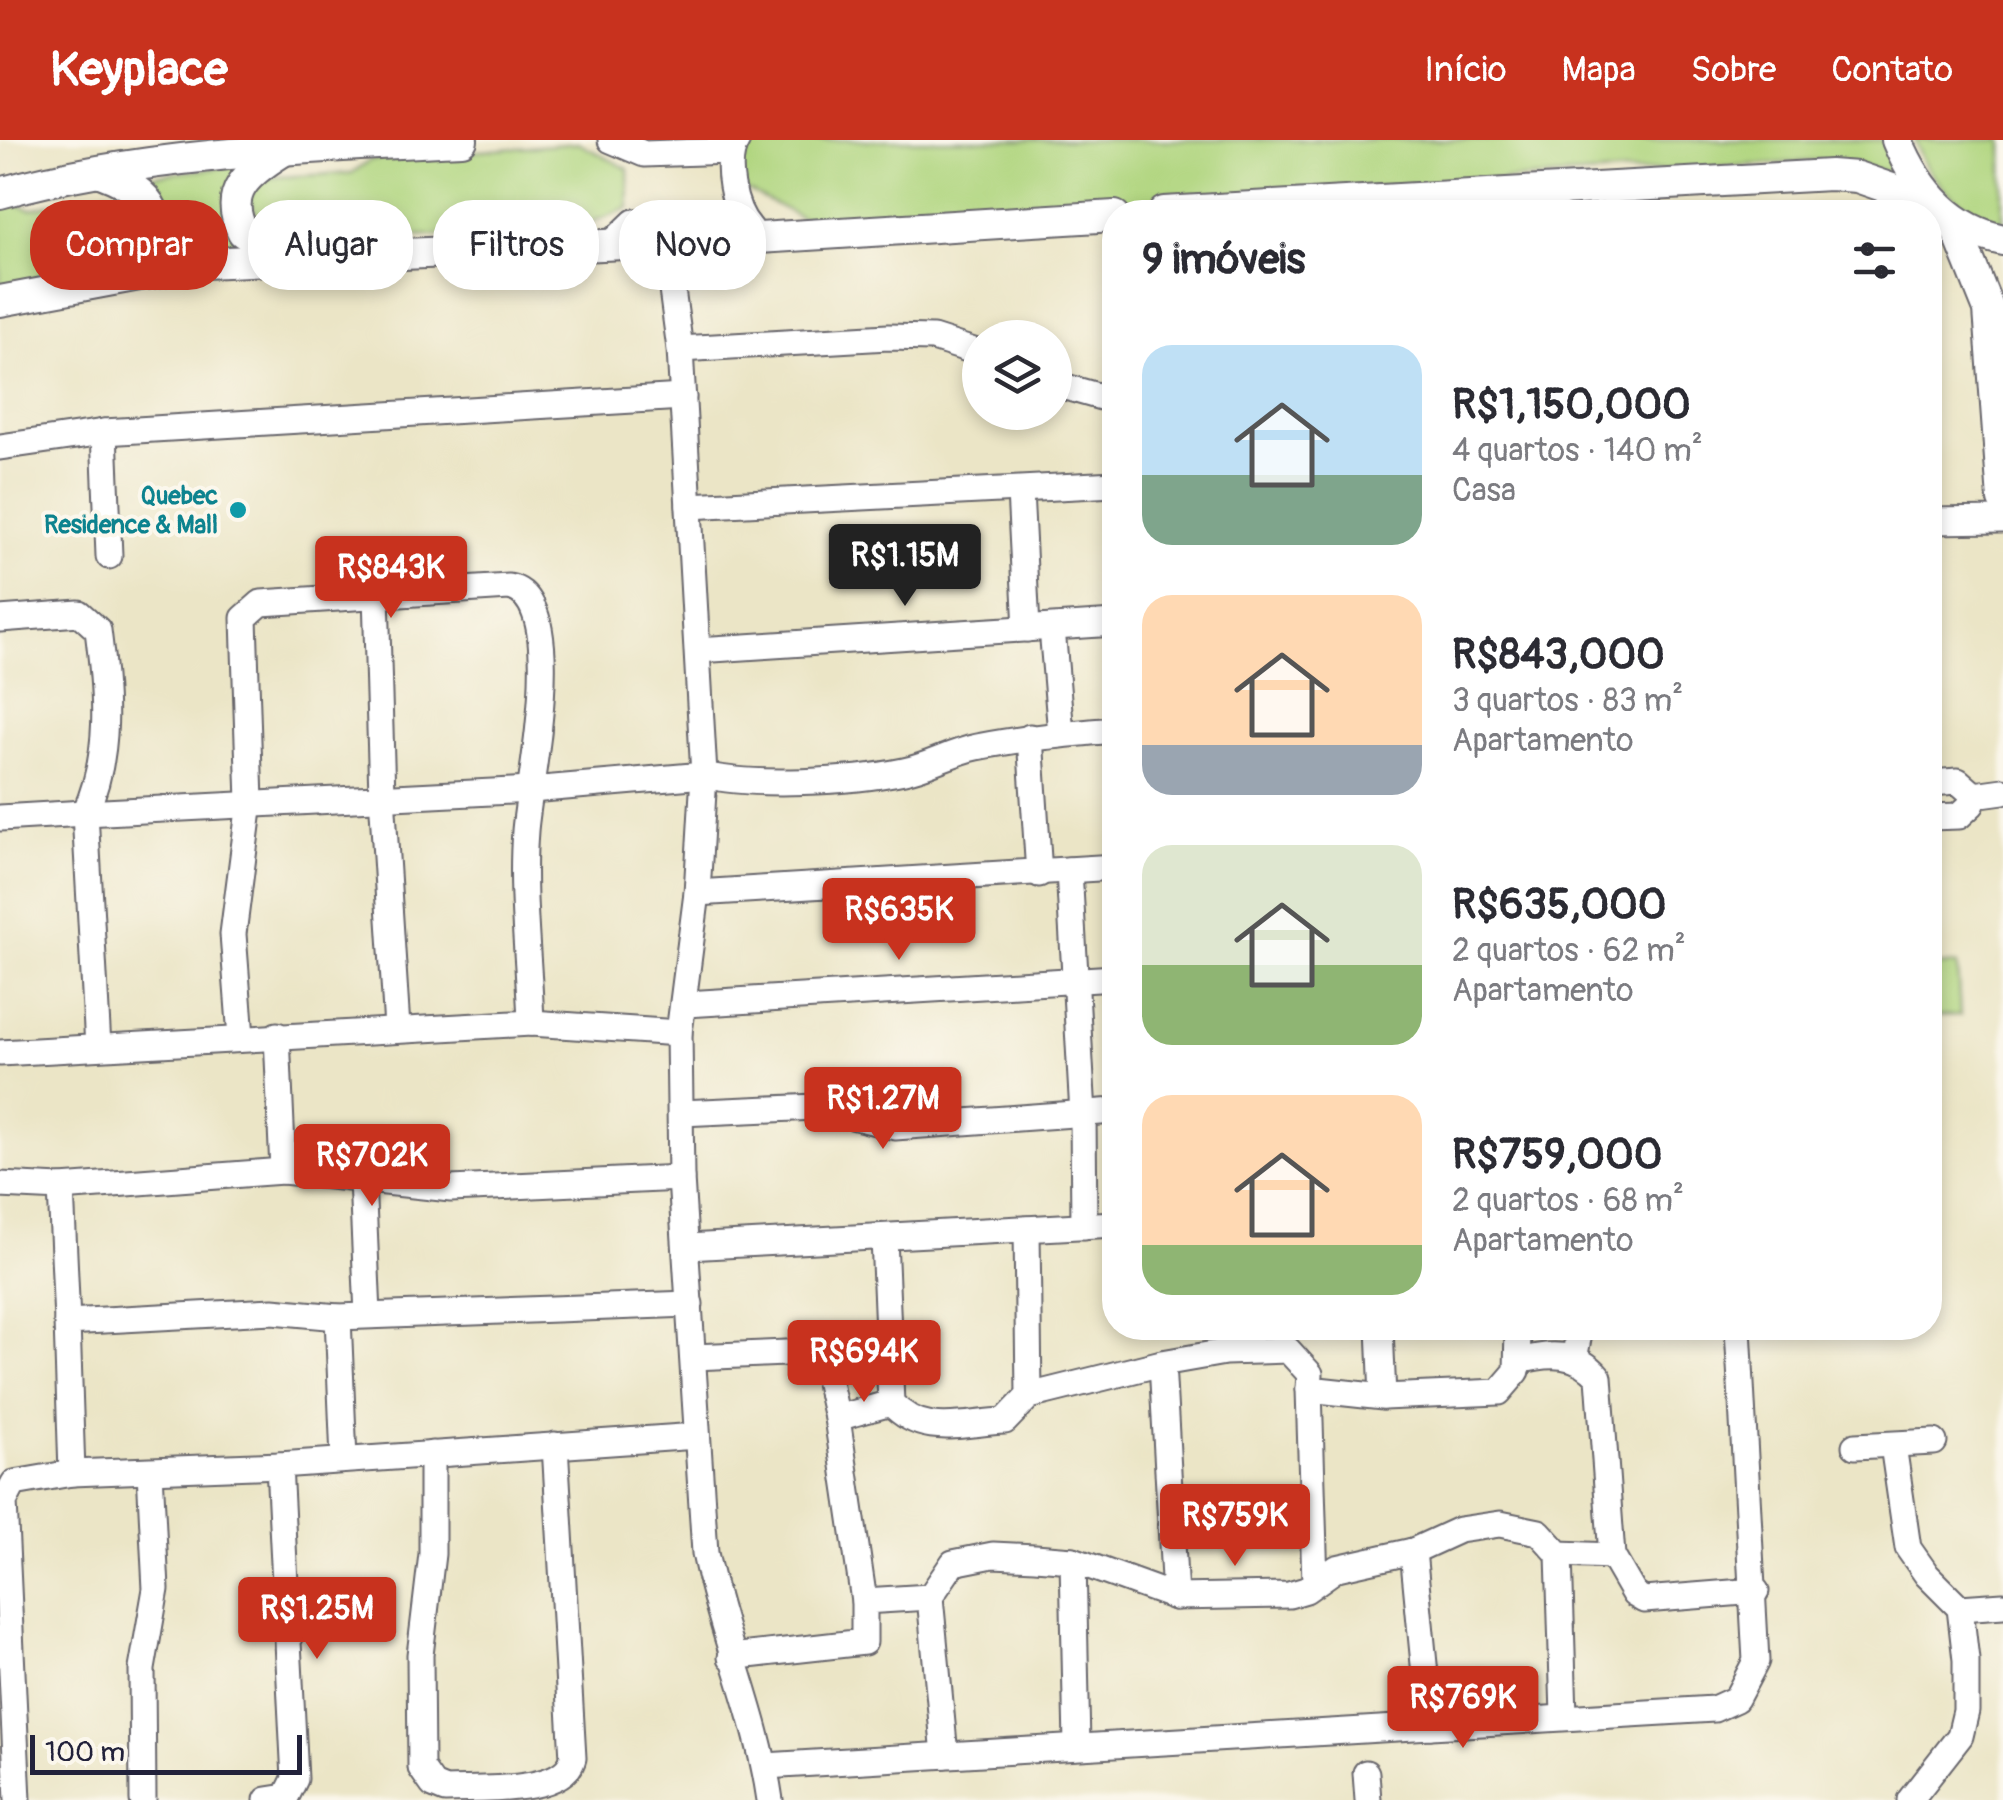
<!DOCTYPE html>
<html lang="pt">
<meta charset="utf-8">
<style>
body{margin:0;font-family:Pangolin,sans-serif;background:#f2f2f3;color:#2b2b33;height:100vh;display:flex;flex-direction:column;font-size:38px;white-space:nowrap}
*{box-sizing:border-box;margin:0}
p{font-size:32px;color:#7c7c81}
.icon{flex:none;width:55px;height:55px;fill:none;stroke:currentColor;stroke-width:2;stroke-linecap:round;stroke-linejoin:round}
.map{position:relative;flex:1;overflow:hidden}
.side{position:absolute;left:1102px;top:60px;width:840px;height:1140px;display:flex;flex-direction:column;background:#fff;border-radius:40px;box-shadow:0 5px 15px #0003}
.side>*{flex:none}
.top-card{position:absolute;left:30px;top:60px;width:922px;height:90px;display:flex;gap:20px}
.fabs{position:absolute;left:962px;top:180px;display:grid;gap:20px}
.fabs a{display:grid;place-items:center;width:110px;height:110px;border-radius:50%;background:#fff;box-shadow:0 5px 15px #0003;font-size:50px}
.scale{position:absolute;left:30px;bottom:25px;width:272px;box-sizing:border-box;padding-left:10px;border:5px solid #22223b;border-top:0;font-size:28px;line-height:35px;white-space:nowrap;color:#22223b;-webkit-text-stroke:8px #fbf7ec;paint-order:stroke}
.price{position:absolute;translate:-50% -85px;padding:0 22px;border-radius:10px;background:#c8321e;color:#fff;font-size:32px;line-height:65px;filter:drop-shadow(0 2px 5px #0008)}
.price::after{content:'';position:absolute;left:50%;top:60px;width:30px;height:22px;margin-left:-15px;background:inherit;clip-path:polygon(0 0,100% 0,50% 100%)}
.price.current{background:#222;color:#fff}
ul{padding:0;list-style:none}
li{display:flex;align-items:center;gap:30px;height:250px;padding:0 40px}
li span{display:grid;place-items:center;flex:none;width:280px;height:200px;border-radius:30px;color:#555}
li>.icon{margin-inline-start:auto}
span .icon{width:120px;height:120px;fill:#fffc;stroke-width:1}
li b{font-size:42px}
h2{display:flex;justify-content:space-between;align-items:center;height:120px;padding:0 40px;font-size:42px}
.tag{padding:0 35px;border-radius:40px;background:#fff;box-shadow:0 5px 15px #0003;font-size:35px;line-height:90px}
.tag.current{background:#c8321e;color:#fff}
header{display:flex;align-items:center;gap:60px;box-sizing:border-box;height:140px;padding:0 50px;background:#c8321e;color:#fff}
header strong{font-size:48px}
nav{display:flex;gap:55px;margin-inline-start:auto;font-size:35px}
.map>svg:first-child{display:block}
.green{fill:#b1d680;stroke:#6a7c5e;stroke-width:2.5}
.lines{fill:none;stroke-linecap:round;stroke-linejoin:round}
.minor-casing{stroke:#68666c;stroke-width:29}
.major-casing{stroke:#68666c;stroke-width:34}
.minor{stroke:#fff;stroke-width:25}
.major{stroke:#fff;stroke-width:30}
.culture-dot{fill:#0f9aa8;stroke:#fbf7ec;stroke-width:4}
.labels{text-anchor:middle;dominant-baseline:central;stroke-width:8;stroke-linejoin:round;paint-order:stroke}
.culture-label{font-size:25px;font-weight:bold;fill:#0d838f;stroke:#fbf7ec;text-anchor:end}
</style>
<header>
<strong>Keyplace</strong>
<nav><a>Início</a><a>Mapa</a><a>Sobre</a><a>Contato</a></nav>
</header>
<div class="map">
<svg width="2003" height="1660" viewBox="0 0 2003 1660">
<rect width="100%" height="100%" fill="#fbf7ec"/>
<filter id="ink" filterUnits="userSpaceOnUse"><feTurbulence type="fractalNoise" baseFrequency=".01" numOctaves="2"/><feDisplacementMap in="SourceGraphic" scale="20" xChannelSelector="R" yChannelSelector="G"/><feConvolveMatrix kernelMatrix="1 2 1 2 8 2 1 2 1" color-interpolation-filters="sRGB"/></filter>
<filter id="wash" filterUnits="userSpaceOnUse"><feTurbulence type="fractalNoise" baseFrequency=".0048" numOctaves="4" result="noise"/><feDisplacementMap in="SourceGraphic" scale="40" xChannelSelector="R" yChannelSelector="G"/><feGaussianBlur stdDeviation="2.25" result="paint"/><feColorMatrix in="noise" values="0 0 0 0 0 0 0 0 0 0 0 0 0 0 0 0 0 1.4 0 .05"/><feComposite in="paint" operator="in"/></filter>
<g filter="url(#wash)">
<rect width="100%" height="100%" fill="#ebe5c6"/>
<g class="green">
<path d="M 755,0 L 1885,0 L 1896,34 L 1844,22 L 1815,21 L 810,82 L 741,47 L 740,27 Z"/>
<path d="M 1915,0 L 2003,0 L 2003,82 C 1963,69 1927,43 1915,0 Z"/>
<path d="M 578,3 L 628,29 L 629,68 L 569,91 L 291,101 L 260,82 L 249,58 L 258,38 L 352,33 L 370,20 Z"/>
<path d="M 242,25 L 239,107 L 155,114 C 176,84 167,64 150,36 Z"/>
<path d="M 108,51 L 128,55 L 147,88 L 125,118 L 42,133 L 26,147 L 0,153 L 0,66 L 13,63 L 30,69 Z"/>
<path d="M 1957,825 L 1960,875 L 1930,876 L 1930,826 Z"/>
</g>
</g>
<g filter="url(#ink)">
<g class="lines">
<g class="minor-casing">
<g id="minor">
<path d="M 611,0 L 644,14 L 730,11"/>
<path d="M 737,0 C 723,23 733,69 750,88"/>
<path d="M 649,103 L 670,135 L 680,209 L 704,635 L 697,753 L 679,893 L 681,1038 L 705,1413 C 722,1496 758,1576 770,1660"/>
<path d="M 610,105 L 634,82 L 740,77"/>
<path d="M 680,209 L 888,197 L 933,198 L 980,213"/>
<path d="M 1055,244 L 1115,261"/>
<path d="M 104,292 L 109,416"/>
<path d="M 0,307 L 104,292 L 683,257"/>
<path d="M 1020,351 L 1027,489"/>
<path d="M 689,366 L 1115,344"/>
<path d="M 1930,381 L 2003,380"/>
<path d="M 376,454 L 382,655 L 397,888"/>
<path d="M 0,479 L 79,473 L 98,490 C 106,552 112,613 85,673 L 531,650 L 704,635 C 755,647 851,642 904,631 C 929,626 952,612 977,607 C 1023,598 1068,594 1115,590"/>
<path d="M 1052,488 L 1061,594"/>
<path d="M 698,510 L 1115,483"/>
<path d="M 1030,597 L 1039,734"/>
<path d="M 1930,643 L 1958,641 L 1974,655 L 1972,664 L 1959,676 L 1930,677"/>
<path d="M 1974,655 L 2003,651"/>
<path d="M 0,678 L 85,673 L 98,907"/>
<path d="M 1069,730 L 1083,974 L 1084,1086"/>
<path d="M 697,753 L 1115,727"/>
<path d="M 686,864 L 1115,838"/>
<path d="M 277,895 L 283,1031"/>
<path d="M 241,897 L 233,794 L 250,662 L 244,478 L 261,463 L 509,447 C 571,458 528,646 525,691 C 520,754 529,820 531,883"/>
<path d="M 0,913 L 531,883 L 679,893"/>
<path d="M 681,973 L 816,967 L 895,987 L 1115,971"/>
<path d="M 362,1039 L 368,1175"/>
<path d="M 0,1045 L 61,1048 L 67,1182"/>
<path d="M 61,1048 L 283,1031 L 451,1049 L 681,1038"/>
<path d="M 884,1098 L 891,1263 C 923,1298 961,1283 1005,1281 L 1029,1256 L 1027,1089"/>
<path d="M 687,1107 L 1115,1084"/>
<path d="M 338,1177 L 344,1320"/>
<path d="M 1380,1188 L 1383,1257"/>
<path d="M 693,1217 L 809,1212 L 825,1226 L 837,1278"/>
<path d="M 1574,1219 L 1580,1188"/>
<path d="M 1519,1221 C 1549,1213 1577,1211 1599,1237 L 1612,1416"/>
<path d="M 1162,1223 L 1225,1212 L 1288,1210 L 1310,1234 L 1309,1249 L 1383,1257 L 1499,1252 L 1517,1231 L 1518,1188"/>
<path d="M 1309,1249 L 1315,1443"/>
<path d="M 1029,1256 L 1162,1223 L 1175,1457"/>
<path d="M 1893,1305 L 1908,1408 L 1927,1435 L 1960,1468 L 1966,1520 L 1966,1571 L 1960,1596 L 1910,1660"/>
<path d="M 1855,1306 L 1934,1302"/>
<path d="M 432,1314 L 432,1414 L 420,1515 L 421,1628 L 433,1645 L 445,1650 C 478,1648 564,1655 573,1618 L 555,1305"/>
<path d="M 72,1333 L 67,1182 L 273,1171 L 338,1177 L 690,1164"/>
<path d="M 1413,1411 L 1430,1586"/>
<path d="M 1559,1414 L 1564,1576"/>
<path d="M 1073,1420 L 1077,1606"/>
<path d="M 930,1457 L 945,1615"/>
<path d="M 864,1461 L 837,1278 L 891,1263"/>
<path d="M 1960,1468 L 2003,1465"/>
<path d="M 731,1517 L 864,1502 L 864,1461 L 930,1457 L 953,1423 L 993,1415 L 1035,1417 L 1073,1420 L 1175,1457 L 1289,1455 L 1306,1450 L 1337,1428 L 1413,1411 L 1459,1390 L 1500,1384 L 1539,1392 L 1559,1414 L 1612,1416 L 1634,1454 L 1644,1460 L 1756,1451"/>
<path d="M 765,1626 L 1714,1569 L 1736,1559 L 1756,1521 L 1738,1188"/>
<path d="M 1366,1633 L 1368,1660"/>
<path d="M 18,1660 L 4,1362 L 14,1343 L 72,1333 L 279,1325 L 697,1296"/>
<path d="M 143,1660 L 142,1529 L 156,1449 L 150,1331"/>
<path d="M 267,1660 L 286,1657 L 295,1639 L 279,1325"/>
</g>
</g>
<g class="major-casing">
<g id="major">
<path d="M 1897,0 C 1917,49 1949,89 2003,100"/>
<path d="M 281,12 C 249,32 222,52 243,92 L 285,118"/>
<path d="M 103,33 C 161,55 175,92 124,134"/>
<path d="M 0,53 C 141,13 315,7 462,0"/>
<path d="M 1164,72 L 1830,35 L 1857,37 L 1935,64"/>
<path d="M 1952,78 L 1989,170 L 2003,360"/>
<path d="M 0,161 L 204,123 L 759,98 L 1115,76"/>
</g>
</g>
<use href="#minor" class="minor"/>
<use href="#major" class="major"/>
</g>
</g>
<circle class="culture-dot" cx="238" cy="370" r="10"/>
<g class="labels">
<g class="culture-label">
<text x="218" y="356">Quebec<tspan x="218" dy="29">Residence &amp; Mall</tspan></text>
</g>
</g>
</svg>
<div class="fabs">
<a><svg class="icon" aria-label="layers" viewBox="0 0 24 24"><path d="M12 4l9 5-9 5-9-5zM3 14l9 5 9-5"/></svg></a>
</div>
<div class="scale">100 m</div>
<b class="price current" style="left:905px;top:469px">R$1.15M</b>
<b class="price" style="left:391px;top:481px">R$843K</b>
<b class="price" style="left:899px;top:823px">R$635K</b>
<b class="price" style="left:883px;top:1012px">R$1.27M</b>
<b class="price" style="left:372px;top:1069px">R$702K</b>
<b class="price" style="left:864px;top:1265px">R$694K</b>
<b class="price" style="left:1235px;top:1429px">R$759K</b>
<b class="price" style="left:317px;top:1522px">R$1.25M</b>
<b class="price" style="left:1463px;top:1611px">R$769K</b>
<div class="top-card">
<a class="tag current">Comprar</a>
<a class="tag">Alugar</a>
<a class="tag">Filtros</a>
<a class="tag">Novo</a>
</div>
<section class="side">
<h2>9 imóveis<svg class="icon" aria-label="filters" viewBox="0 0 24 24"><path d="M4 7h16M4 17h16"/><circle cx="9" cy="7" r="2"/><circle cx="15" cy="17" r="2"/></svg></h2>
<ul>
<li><span style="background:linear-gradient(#bfe0f5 65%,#7fa58c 0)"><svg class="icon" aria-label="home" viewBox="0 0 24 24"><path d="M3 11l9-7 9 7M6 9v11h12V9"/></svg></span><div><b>R$1,150,000</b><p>4 quartos · 140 m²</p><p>Casa</p></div></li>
<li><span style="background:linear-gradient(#ffd9b3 75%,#9aa5b1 0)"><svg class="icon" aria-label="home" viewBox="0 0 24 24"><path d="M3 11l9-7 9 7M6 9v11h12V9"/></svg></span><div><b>R$843,000</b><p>3 quartos · 83 m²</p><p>Apartamento</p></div></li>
<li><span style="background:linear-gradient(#dfe7d0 60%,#8fb573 0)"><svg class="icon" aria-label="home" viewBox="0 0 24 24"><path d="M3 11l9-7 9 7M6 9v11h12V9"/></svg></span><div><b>R$635,000</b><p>2 quartos · 62 m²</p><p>Apartamento</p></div></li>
<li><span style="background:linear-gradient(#ffd9b3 75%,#8fb573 0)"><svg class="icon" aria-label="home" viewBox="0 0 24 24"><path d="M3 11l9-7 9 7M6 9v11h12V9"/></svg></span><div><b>R$759,000</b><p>2 quartos · 68 m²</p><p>Apartamento</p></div></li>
</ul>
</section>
</div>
